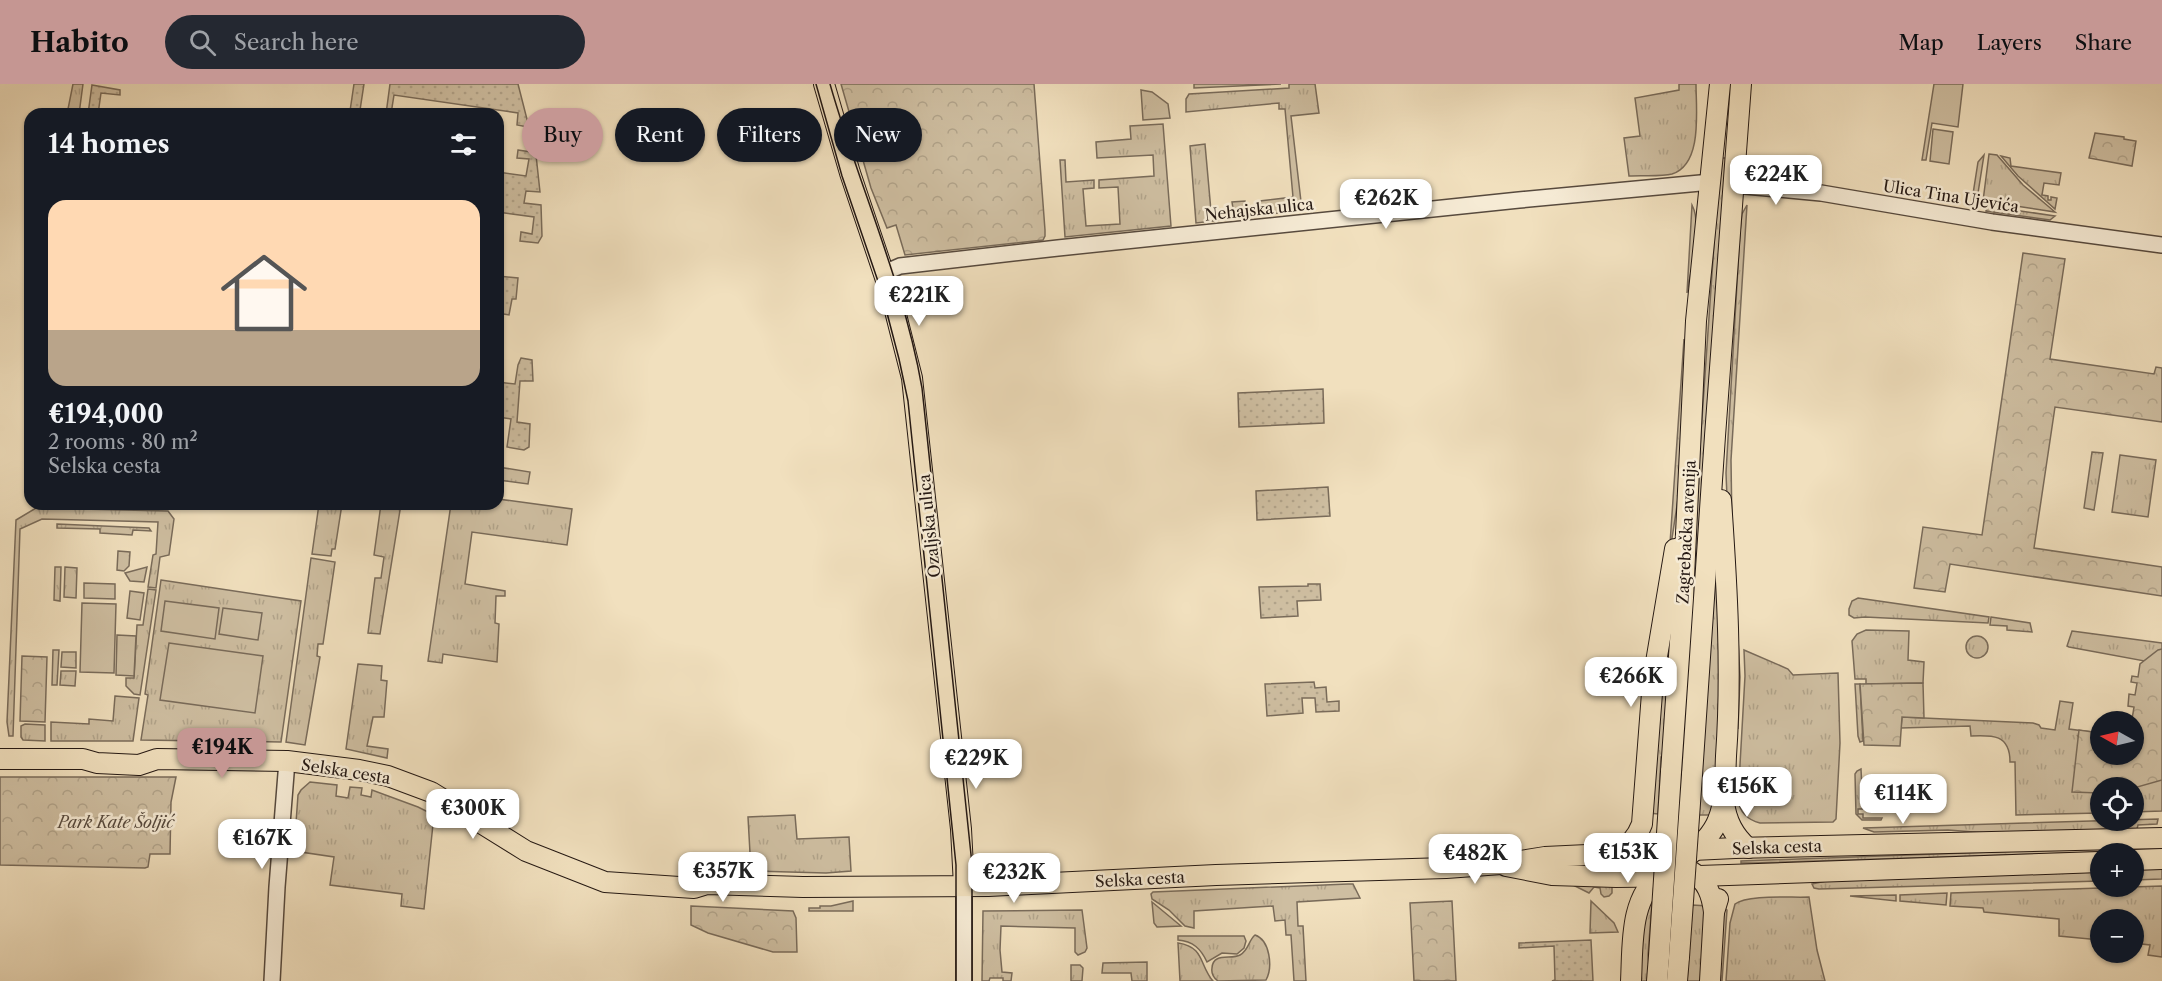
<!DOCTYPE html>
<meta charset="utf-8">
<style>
body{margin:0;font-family:"Libre Caslon Text",serif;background:#242831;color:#f1f3f6;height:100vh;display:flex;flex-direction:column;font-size:22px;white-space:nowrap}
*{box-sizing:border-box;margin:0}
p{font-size:20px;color:#9ea1a6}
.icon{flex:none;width:33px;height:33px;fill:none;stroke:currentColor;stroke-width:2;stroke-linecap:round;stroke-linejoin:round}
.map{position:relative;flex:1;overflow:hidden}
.sheet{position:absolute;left:24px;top:24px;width:480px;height:402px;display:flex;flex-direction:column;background:#171b24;border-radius:18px;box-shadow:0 2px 4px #0004}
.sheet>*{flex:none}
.hud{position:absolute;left:522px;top:24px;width:570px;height:54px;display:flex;gap:12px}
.needle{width:39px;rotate:278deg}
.buttons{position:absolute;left:2090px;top:627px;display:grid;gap:12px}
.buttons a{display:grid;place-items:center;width:54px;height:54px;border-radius:50%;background:#171b24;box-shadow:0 2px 4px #0004;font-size:30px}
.price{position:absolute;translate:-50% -51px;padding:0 14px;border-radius:12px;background:#fff;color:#222;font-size:20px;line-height:39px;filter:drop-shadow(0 2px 3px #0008)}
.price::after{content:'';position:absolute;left:50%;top:36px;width:18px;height:14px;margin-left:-9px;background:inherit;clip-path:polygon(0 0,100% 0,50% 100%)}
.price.active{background:#c59692;color:#111}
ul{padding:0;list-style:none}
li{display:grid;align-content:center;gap:12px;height:318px;padding:0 24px}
li span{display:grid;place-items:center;height:186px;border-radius:18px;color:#555}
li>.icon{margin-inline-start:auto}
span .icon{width:108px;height:108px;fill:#fffc;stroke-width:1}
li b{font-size:26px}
h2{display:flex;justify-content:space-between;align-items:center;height:72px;padding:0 24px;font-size:26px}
.chip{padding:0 21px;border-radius:27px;background:#171b24;box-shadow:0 2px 4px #0004;font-size:21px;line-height:54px}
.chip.active{background:#c59692;color:#111}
header{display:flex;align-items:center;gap:36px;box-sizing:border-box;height:84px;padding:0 30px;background:#c59692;color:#111}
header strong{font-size:28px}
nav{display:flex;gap:33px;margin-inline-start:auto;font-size:21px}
.search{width:420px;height:54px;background:#242831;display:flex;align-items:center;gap:15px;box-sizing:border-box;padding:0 21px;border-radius:33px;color:#9ea1a6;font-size:22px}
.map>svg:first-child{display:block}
.grass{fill:url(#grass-tufts);stroke:#796b5a;stroke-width:1.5}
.park{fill:url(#park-crowns);stroke:#796b5a;stroke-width:1.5}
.garden{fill:url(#garden-dots);stroke:#796b5a;stroke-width:1.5}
.pitch{fill:#cebea1;stroke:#796b5a;stroke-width:1.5}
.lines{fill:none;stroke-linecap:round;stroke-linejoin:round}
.minor-casing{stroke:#574a3e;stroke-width:18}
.major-casing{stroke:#241813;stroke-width:22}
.minor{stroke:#f6ebd5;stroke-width:15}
.major{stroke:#f1e0be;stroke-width:20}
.tram{stroke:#241813;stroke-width:1.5}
.major-bridge-casing{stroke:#241813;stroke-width:22;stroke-linecap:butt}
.major-bridge{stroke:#f1e0be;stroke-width:20}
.labels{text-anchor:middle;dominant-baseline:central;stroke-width:5;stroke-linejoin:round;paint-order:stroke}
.street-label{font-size:16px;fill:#241813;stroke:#f6ebd5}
.park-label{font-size:16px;font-style:italic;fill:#574a3e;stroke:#f6ebd5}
</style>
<header>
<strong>Habito</strong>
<div class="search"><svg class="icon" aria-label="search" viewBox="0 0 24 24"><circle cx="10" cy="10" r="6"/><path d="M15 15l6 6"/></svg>Search here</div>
<nav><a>Map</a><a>Layers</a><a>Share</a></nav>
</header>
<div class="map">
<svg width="2162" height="897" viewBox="0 0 2162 897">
<defs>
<pattern id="grass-tufts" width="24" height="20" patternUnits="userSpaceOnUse" patternTransform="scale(1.5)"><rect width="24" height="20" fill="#cebea1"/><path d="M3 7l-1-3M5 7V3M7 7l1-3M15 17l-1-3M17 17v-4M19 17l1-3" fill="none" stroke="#b1a38a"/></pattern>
<pattern id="park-crowns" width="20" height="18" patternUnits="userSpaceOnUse" patternTransform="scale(1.5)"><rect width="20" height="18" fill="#cebea1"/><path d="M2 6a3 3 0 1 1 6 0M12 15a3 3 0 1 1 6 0" fill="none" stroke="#b1a38a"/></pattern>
<pattern id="garden-dots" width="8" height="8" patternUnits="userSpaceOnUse" patternTransform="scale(1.5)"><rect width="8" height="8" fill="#cebea1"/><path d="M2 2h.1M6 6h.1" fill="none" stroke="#b1a38a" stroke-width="1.8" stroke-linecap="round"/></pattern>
</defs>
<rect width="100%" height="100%" fill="#f1e0be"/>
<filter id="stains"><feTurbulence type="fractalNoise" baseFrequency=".00333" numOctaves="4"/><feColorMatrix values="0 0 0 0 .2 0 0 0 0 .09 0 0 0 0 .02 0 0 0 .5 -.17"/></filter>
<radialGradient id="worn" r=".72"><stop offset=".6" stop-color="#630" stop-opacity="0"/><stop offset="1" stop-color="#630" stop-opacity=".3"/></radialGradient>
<g class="grass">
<path d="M 73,0 L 83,0 L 79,30 L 67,30 Z"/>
<path d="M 1194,0 L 1281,0 L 1194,4 Z"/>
<path d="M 1289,0 L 1315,0 L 1319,29 L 1291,32 L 1302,126 L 1261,131 L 1260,117 L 1293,113 L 1285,25 L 1279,25 L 1279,19 L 1186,28 L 1186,15 L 1189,10 L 1289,4 Z"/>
<path d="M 1679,0 L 1696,0 C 1696,26 1703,80 1672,90 C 1660,93 1642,91 1629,92 L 1624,54 L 1640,52 L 1635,14 L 1679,6 Z"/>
<path d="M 1141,6 L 1152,8 L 1168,20 L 1170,34 L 1143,36 Z"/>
<path d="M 1163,40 L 1171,142 L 1065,153 L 1060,76 L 1065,76 L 1066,98 L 1094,96 L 1094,104 L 1083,105 L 1086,142 L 1120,140 L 1118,103 L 1099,104 L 1099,96 L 1154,92 L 1153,71 L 1097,74 L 1096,58 L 1131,55 L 1130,42 Z"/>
<path d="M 1205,60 L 1211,127 L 1233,124 L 1232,118 L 1245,117 L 1247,133 L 1196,139 L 1190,62 Z"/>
<path d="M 1989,70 L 1997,71 L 2023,101 L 2055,128 L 1983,117 Z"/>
<path d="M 1984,71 L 1978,109 L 1973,110 L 1978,78 Z"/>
<path d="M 2001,72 L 2010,74 L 2011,82 L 2061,89 L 2059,101 L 2044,99 L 2042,111 L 2048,112 L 2048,116 L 2051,116 L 2051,113 L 2057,114 L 2055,125 L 2018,92 Z"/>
<path d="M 1720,74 L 1727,74 L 1699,495 L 1691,494 Z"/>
<path d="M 1692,121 C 1703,142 1691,185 1687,209 Z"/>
<path d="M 1747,121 L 1731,376 L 1732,442 L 1740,593 L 1738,645 L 1736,634 L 1726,389 L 1740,148 L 1742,130 Z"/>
<path d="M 1987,122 L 2055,132 L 2050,136 L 1986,127 Z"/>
<path d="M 1684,255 L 1687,277 L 1678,415 L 1669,474 Z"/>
<path d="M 2092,368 L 2103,369 L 2094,426 L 2084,424 Z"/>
<path d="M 2120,371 L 2156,376 L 2148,433 L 2112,428 Z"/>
<path d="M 498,383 L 530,388 L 528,400 L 498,396 Z"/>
<path d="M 498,415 L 572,425 L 567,461 L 472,448 L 465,500 L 505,507 L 505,512 L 496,512 L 495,539 L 499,540 L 497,578 L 443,570 L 442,579 L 428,577 L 451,420 L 498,420 Z"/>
<path d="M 319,420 L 342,420 L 335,465 L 332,465 L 331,472 L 312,470 Z"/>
<path d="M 381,420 L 401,420 L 380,550 L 368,549 L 375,494 L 381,494 L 384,473 L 374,471 Z"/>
<path d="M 36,424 L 168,427 L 174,435 L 169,471 L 160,473 L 156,504 L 148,503 L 153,471 L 156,470 L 158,438 L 42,435 L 20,445 L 13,652 L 9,652 L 7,638 L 16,436 Z"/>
<path d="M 57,440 L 149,444 L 151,447 L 133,446 L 132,451 L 100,449 L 100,445 L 57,444 Z"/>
<path d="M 118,467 L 130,468 L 129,482 L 124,487 L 117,486 Z"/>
<path d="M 1716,469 L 1723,556 L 1714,731 L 1698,731 Z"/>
<path d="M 311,474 L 335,478 L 323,560 L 318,560 L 317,572 L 320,573 L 305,661 L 286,658 Z"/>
<path d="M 55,483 L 61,483 L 60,517 L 54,516 Z"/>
<path d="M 65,483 L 77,484 L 76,514 L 64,513 Z"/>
<path d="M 147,483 L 144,498 L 130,497 L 125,489 Z"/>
<path d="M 161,496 L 301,517 L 281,658 L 141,656 L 148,611 L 145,610 Z"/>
<path d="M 1675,500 L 1665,673 L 1661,673 L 1658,730 L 1649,729 L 1658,603 Z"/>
<path d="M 148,505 L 156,506 L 140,611 L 134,610 L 126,602 L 126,594 L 134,594 L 137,541 L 143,541 Z"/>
<path d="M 1858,514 L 1989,533 L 1988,539 L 1865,533 L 1854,534 L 1849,531 L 1849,525 L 1852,517 Z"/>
<path d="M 1991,533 L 2030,539 L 2032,548 L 2007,546 L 2007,542 L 1990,541 Z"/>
<path d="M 1689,534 L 1697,534 L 1686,690 L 1679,689 Z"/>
<path d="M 1866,546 L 1909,547 L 1908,576 L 1924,578 L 1923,599 L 1866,600 L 1866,595 L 1855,595 L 1852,557 L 1857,550 Z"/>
<path d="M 2072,547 L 2162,559 L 2162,727 L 2133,728 L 2133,704 L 2100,704 L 2100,729 L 2016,731 L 2015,678 L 2010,678 C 2010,650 1992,651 1971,652 L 1970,642 L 1901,644 L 1902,633 L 2033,639 L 2039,641 L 2041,644 L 2055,646 L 2060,617 L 2073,619 L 2069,645 L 2100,649 L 2078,652 L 2136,703 L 2145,577 L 2069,563 L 2067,562 Z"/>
<circle cx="1977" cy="563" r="11"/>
<path d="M 53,566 L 59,566 L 57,601 L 52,601 Z"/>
<path d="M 1744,566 L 1788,585 L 1793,591 L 1838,589 L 1840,659 L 1836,735 L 1833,738 L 1760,739 C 1748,736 1740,729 1738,716 L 1745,592 Z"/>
<path d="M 62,568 L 76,568 L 76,584 L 61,583 Z"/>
<path d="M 358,580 L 382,582 L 381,596 L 387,597 L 384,633 L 373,633 L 367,662 L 388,665 L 387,674 L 346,665 Z"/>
<path d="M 61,587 L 76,587 L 75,602 L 60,601 Z"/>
<path d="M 1855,600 L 1860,600 L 1863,657 L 1860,658 L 1858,652 Z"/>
<path d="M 115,612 L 139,614 L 133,657 L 51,657 L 51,638 L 89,640 L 89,635 L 113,637 Z"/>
<path d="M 25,640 L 45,641 L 45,657 L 23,656 L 21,653 L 21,642 Z"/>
<path d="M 1861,685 L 1863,725 L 1858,725 L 1858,730 L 1863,730 L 1863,734 L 1882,734 L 1881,736 L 1862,736 L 1856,730 L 1855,690 L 1857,687 Z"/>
<path d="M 310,698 L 337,701 L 336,712 L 348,714 L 350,703 L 362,704 L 361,711 L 371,713 L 372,706 L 418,723 L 434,731 L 424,825 L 401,822 L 402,810 L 330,801 L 334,773 L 294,767 L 298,711 L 301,706 Z"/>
<path d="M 795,731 L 797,755 L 849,753 L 851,787 L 826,789 L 751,787 L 748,733 Z"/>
<path d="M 2158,735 L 2157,740 L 2138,741 L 2137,745 L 1987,749 L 1948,746 L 1874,748 L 1863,744 Z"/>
<path d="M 2162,762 L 2162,766 L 1753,779 L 1741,779 L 1741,777 Z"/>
<path d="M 2162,784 L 2162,795 L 2133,796 L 2133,785 Z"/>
<path d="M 2100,787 L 2100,797 L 1819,805 L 1814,804 L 1812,800 L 1826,797 Z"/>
<path d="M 1348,800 L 1353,800 L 1360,814 L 1297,818 L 1298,842 L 1303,842 L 1306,897 L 1294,897 L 1291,851 L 1286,851 L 1285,836 L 1275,837 L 1273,822 L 1194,827 L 1194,844 L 1185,842 L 1169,826 L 1152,815 L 1151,810 L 1153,808 Z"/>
<path d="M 1573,801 L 1612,801 L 1612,809 L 1609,812 L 1604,813 L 1601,810 L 1600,804 L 1594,803 L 1589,809 Z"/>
<path d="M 2162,802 L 2162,873 L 2148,871 L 2150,861 L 2133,859 L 2133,836 L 2100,836 L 2100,856 L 2059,852 L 2059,835 L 1984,828 L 1983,824 L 1950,822 L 1951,809 Z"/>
<path d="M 1947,809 L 1946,821 L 1900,817 L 1900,811 Z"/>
<path d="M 1896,811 L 1896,817 L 1850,812 Z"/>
<path d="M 1809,813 L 1817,866 L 1825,897 L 1726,897 L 1730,839 L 1735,820 C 1748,810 1792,814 1809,813 Z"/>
<path d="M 853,817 L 853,827 L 809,827 L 809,824 L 820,824 L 820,822 L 831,822 Z"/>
<path d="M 1591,817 L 1614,839 L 1618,848 L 1590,849 Z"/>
<path d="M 1152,818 L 1181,842 L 1157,843 L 1154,839 Z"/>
<path d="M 1645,818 L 1652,818 L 1648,871 L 1650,897 L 1638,897 Z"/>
<path d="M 1692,821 L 1708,822 L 1703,897 L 1687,897 Z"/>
<path d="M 1721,821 L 1727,826 L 1722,897 L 1716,897 Z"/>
<path d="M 1082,826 L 1087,864 L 1085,868 L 1078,871 L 1075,868 L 1075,844 L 1001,842 L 1000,866 L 1002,888 L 1012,889 L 1011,897 L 1003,897 L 1003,894 L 990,894 L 989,897 L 982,897 L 983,827 Z"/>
<path d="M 1255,851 C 1270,856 1273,883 1266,896 L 1218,897 C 1214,894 1211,890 1212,884 C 1213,868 1231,876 1240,871 C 1249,866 1248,857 1255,851 Z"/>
<path d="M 1178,852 L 1244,852 L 1246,857 L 1244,864 L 1237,870 L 1222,869 L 1207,878 C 1201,865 1193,857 1178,856 Z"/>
<path d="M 1178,859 C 1205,863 1199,881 1213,897 L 1180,897 Z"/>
<path d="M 1147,878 L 1147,897 L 1132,897 L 1131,889 L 1102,889 L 1103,879 Z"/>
<path d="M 1071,881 L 1080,881 L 1083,884 L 1082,897 L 1071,897 Z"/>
</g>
<g class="park">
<path d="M 841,0 L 1034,0 L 1045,146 L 1045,152 L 1043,156 L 905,171 L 896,141 L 887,144 L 871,104 Z"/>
<path d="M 2095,49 L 2124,53 L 2124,55 L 2136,57 L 2132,82 L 2089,74 Z"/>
<path d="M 2023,169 L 2065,175 L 2050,275 L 2154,290 L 2156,283 L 2162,284 L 2162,338 L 2055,323 L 2034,464 L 2162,483 L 2162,512 L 1950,480 L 1945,508 L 1914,504 L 1923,443 L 1982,451 Z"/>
<path d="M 2162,565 L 2162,696 L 2137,703 L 2135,711 L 2133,711 L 2133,704 L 2100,704 L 2100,709 L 2072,708 L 2079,646 L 2100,649 L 2100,670 L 2133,670 L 2133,638 L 2126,637 L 2126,634 L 2132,635 L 2134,623 L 2128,622 L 2129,610 L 2135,611 L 2137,599 L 2131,598 L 2132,592 L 2138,593 L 2140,580 L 2158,566 Z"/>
<path d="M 22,572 L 47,573 L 45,638 L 20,637 Z"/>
<path d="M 1923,599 L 1924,634 L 1902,633 L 1900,662 L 1864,661 L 1860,600 Z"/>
<path d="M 0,693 L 176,693 L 171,718 L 170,770 L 150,770 L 148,783 L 145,784 L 0,781 Z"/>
<path d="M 1452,817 L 1456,897 L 1414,897 L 1410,819 Z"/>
<path d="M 691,822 L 793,827 L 796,834 L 797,868 L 773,868 L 708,849 L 691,841 Z"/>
</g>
<g class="garden">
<path d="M 354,0 L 364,0 L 360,26 L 357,28 L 350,27 Z"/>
<path d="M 390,0 L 518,0 L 531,51 L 527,54 L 528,43 L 517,41 L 518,29 L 394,11 L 391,30 L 386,30 Z"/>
<path d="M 92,1 L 120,6 L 120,11 L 101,9 L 98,30 L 88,30 Z"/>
<path d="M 518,66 L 531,68 L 536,71 L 540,108 L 526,107 L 524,119 L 541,121 L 542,152 L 538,159 L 520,157 L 521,148 L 532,150 L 534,133 L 498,128 L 498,88 L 526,92 L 529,75 L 517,74 Z"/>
<path d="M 498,192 L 518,194 L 516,215 L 512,215 L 509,231 L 498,229 Z"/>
<path d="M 521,274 L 532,276 L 533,297 L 520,297 L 517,338 L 530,340 L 529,363 L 524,366 L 507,363 L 511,335 L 498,333 L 498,298 L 515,300 L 518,281 Z"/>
<path d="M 1323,305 L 1324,339 L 1239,343 L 1238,309 Z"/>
<path d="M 1328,403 L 1330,432 L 1257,436 L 1256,407 Z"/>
<path d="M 1308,500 L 1320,500 L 1321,516 L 1297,517 L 1298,532 L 1261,534 L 1259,503 L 1308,502 Z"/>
<path d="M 1314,598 L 1315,604 L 1326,603 L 1327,618 L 1339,617 L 1339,627 L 1316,628 L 1315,614 L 1302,614 L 1303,629 L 1267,632 L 1265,600 Z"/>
<path d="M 1591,856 L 1593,897 L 1552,897 L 1555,896 L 1554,862 L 1519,864 L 1519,859 Z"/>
</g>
<g class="pitch">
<path d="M 1934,0 L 1963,0 L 1958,43 L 1932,39 L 1926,76 L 1922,76 Z"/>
<path d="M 1933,45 L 1953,48 L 1949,80 L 1930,77 Z"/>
<path d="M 84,499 L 115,500 L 115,515 L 84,514 Z"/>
<path d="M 130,507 L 144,509 L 140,536 L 127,534 Z"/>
<path d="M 165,517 L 219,524 L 215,555 L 161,547 Z"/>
<path d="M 82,519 L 116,520 L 114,589 L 80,588 Z"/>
<path d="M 223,524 L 262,529 L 258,556 L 219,550 Z"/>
<path d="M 117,551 L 136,552 L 134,592 L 116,591 Z"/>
<path d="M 169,559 L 263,572 L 255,629 L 160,616 Z"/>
</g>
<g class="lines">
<g class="minor-casing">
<g id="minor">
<path d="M 1734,101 L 1821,109 L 1992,138 L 2162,161"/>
<path d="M 884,189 L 900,182 L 1058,164 L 1519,116 L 1711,98"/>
<path d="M 272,897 L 277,803 L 287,677"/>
<path d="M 964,897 L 964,802"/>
</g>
</g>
<g class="major-casing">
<g id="major">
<path d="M 824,0 L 850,89 L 891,211 L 912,294 L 961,745 L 964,802"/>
<path d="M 0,675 L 83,675 L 97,679 L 139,681 L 157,675 L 287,677 L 359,686 L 388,692 L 431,708 L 526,767 L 605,798 L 694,804 L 707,800 L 803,803 L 988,802 L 1216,791 L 1446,784 L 1501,780 L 1545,773 L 1735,764 L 2162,754"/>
<path d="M 1671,688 L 1683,514 L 1696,237 L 1720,0"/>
<path d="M 1692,691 L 1715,352 L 1741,0"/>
<path d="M 1724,718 C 1726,737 1734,752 1748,764"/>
<path d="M 1616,770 C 1629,763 1637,753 1642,740 L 1653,596 L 1675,465"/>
<path d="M 1689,771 C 1700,763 1713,749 1718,736 C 1726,717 1725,693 1726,672 C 1732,587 1727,502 1721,416"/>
<path d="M 2133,776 L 2162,775"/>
<path d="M 1506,782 L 1552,791 L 1616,793 L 1699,792 L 2100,778"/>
<path d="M 1692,788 C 1707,797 1712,811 1714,828"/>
<path d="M 1631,897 C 1633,860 1629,814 1662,789"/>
<path d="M 1657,897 L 1659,872"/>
<path d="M 1677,897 L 1679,873"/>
<path d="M 1710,897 L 1714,828 L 1718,815"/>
</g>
</g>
<use href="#minor" class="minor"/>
<use href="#major" class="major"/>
<g class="tram">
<path d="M 816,0 L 842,92 L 881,206 L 899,275 L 908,317 L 956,781 L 956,897"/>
<path d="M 830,0 C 859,102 904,200 922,304 L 972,780 L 972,897"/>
</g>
<g class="major-bridge-casing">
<g id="major-bridge">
<path d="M 1659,872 L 1671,688"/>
<path d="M 1679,873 L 1692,691"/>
</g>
</g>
<use href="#major-bridge" class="major-bridge"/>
</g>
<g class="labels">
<g class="street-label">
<text transform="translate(1951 112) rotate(9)">Ulica Tina Ujevića</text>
<text transform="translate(1259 125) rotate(-6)">Nehajska ulica</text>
<text transform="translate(929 442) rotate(-96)">Ozaljska ulica</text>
<text transform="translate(1686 448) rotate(-87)">Zagrebačka avenija</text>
<text transform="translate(346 687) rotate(9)">Selska cesta</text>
<text transform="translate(1777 763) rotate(-2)">Selska cesta</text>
<text transform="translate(1140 795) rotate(-3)">Selska cesta</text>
</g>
<g class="park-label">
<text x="116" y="738">Park Kate Šoljić</text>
</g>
</g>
<rect width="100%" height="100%" filter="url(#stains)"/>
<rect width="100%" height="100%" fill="url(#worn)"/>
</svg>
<div class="buttons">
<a><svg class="needle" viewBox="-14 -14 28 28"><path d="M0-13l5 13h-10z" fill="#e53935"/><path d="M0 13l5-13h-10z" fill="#9ea1a6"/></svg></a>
<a><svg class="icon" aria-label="locate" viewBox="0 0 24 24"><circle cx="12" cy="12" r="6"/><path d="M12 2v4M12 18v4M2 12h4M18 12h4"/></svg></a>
<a>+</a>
<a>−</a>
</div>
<b class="price" style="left:1776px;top:122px">€224K</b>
<b class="price" style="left:1386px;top:146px">€262K</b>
<b class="price" style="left:919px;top:243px">€221K</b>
<b class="price" style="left:1631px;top:624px">€266K</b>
<b class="price active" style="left:222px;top:695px">€194K</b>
<b class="price" style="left:976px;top:706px">€229K</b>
<b class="price" style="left:1747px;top:734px">€156K</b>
<b class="price" style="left:1903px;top:741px">€114K</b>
<b class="price" style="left:473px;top:756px">€300K</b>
<b class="price" style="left:262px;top:786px">€167K</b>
<b class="price" style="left:1628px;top:800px">€153K</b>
<b class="price" style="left:1475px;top:801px">€482K</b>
<b class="price" style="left:723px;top:819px">€357K</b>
<b class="price" style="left:1014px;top:820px">€232K</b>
<div class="hud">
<a class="chip active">Buy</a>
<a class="chip">Rent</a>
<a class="chip">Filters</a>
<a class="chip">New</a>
</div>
<section class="sheet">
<h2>14 homes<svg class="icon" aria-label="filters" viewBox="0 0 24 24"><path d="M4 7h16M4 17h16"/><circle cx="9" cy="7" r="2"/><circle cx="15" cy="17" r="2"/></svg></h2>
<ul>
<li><span style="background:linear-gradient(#ffd9b3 70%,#b9a48a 0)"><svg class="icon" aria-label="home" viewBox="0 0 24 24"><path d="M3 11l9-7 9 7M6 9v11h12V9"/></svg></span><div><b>€194,000</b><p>2 rooms · 80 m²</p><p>Selska cesta</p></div></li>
</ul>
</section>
</div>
